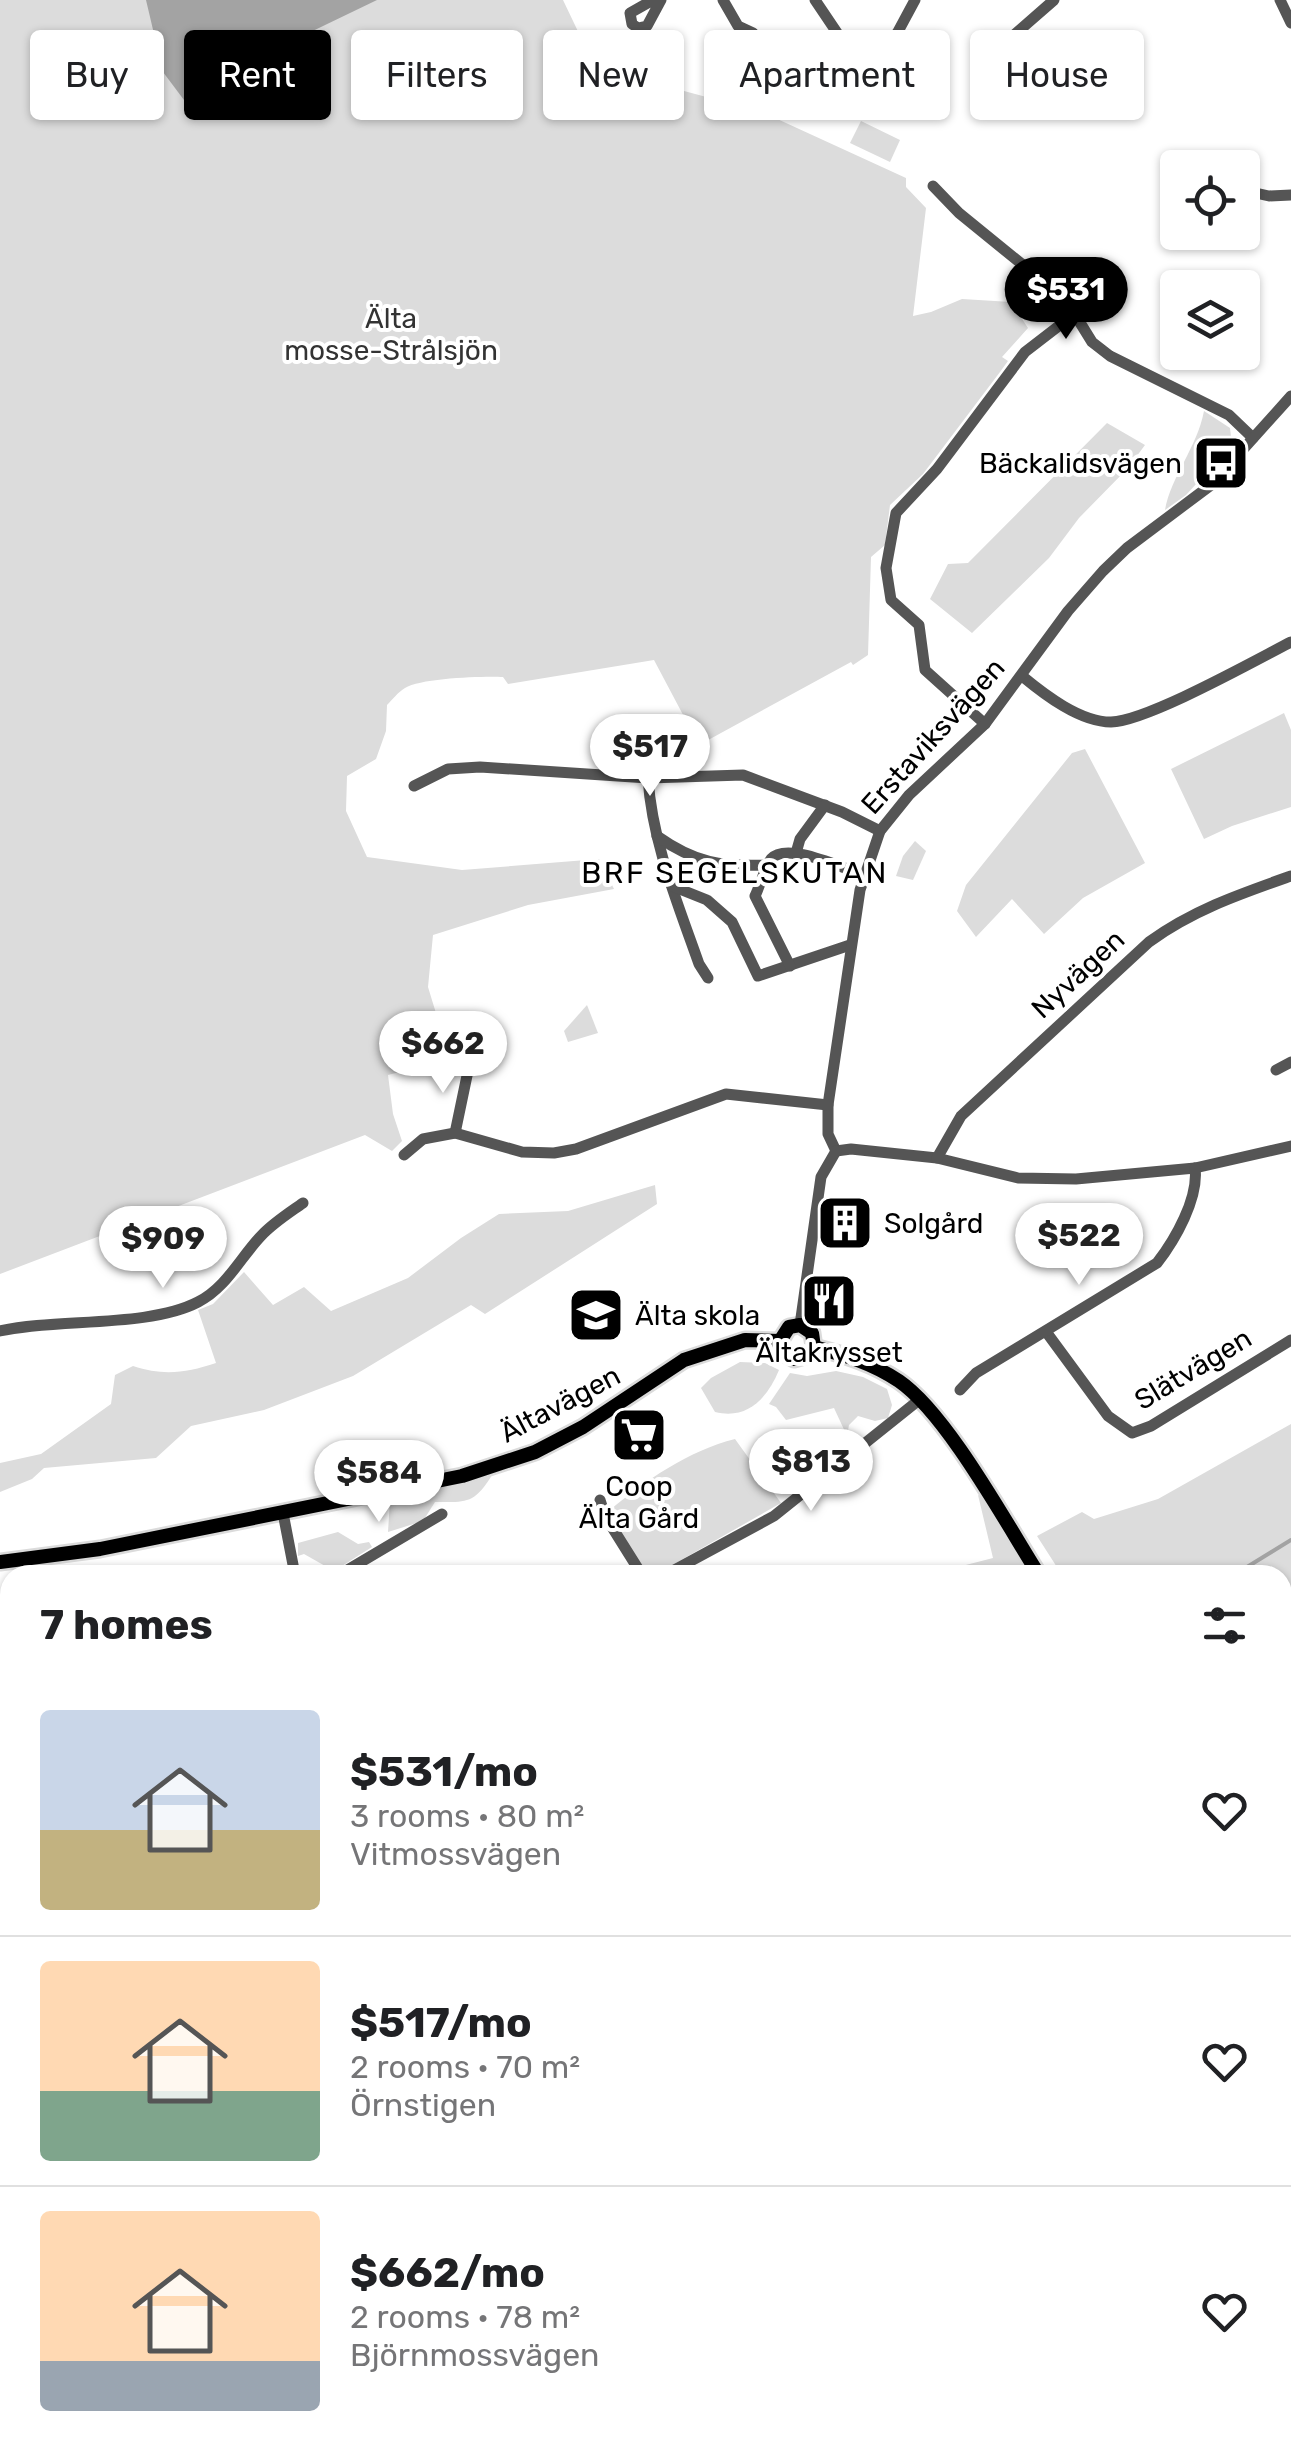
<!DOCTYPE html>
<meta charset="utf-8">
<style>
body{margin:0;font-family:Rubik,sans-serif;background:#f2f2f2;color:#202124;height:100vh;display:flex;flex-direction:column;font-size:38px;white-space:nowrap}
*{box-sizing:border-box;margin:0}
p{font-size:32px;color:#757577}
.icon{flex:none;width:55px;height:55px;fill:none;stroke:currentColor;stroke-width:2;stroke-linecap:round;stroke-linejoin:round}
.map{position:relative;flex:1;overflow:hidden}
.panel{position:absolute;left:0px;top:1565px;width:1292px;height:892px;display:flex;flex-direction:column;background:#fff;border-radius:30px 30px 0 0;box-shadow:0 2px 8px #0004}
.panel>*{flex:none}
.guide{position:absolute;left:30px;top:30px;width:1232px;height:90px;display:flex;gap:20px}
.buttons{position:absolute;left:1160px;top:150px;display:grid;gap:20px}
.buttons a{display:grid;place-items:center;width:100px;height:100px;border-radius:10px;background:#fff;box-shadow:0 2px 8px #0004;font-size:50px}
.price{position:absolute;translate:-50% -85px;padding:0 22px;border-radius:35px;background:#fff;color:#222;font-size:32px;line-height:65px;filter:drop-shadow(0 2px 5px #0008)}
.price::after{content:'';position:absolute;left:50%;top:60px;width:30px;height:22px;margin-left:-15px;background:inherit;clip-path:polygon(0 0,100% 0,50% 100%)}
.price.selected{background:#000;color:#fff}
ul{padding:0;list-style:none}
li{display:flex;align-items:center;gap:30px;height:250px;padding:0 40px}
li+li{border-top:2px solid #e0e0e0}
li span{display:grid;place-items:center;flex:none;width:280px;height:200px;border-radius:10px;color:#555}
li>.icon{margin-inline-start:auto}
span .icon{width:120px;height:120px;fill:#fffc;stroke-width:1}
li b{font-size:42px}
h2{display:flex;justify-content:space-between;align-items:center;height:120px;padding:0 40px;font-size:42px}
.chip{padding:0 35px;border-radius:10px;background:#fff;box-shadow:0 2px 8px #0004;font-size:35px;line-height:90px}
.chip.selected{background:#000;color:#fff}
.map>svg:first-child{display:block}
.green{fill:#dcdcdc}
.water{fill:#a3a3a3}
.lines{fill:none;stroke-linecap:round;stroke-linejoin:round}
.stream{stroke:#a3a3a3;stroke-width:4}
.major-casing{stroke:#dbdbdb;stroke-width:19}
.minor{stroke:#555;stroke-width:11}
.major{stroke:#000;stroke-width:14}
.labels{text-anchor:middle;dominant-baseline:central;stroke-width:8;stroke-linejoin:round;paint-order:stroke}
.park-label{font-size:28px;fill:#333;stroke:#fff}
.poi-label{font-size:28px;fill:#000;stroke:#fff;text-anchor:start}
.street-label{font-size:28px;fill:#000;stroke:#fff}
.neighbourhood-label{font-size:30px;letter-spacing:2.5px;fill:#000;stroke:#fff}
</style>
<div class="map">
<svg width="1291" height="2456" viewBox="0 0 1291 2456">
<rect width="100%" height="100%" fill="#fff"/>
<g class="green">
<path d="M 0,0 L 563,0 L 595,67 L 762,112 L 906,178 L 906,187 L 926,208 L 913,316 L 931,312 L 962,299 L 1011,302 L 1028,328 L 1002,357 L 1008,361 L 1000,372 L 923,474 L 890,505 L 885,545 L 871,557 L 868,655 L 853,665 L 851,662 L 699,745 L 654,660 L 508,684 L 503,677 C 483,676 421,678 405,688 C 398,692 392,700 387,705 L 386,731 L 376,759 L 347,776 L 346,811 L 367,857 L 462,870 L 599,859 L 614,889 L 528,905 L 433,935 L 428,987 L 450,1059 L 388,1075 L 393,1114 L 402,1141 L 392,1151 L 365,1135 L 0,1274 Z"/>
<path d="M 861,121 L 900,140 L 890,162 L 850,143 Z"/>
<path d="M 1204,411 L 1230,428 L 1232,445 L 1186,495 L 1165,510 C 1171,476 1197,448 1204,411 Z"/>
<path d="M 1107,423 L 1145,445 L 1128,468 L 1079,518 L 1049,558 L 972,633 L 930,599 L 948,564 L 968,563 Z"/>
<path d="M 1284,713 L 1291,730 L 1291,807 L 1232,826 L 1204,839 L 1171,769 Z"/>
<path d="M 1085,749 L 1145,863 L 1083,898 L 1044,934 L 1012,899 L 976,937 L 957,911 L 966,885 L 1072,753 Z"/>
<path d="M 915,841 L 926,851 L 913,880 L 896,876 L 903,856 Z"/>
<path d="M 587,1005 L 598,1033 L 568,1042 L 564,1031 Z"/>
<path d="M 655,1185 L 657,1204 L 485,1314 L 471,1305 L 353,1376 L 264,1410 L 191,1426 L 156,1458 L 44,1468 L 32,1479 L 0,1492 L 0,1463 L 41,1454 L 111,1404 L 115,1375 L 133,1366 C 163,1376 186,1373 216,1363 L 198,1310 L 213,1304 L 244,1272 L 273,1305 L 304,1287 L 331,1311 L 408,1278 L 461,1238 L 499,1214 L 568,1211 Z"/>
<path d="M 740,1362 L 765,1363 L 779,1370 C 767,1399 747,1420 715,1412 L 701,1388 L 711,1378 Z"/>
<path d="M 836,1371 L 863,1377 L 887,1389 L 892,1405 L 888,1418 L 875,1421 L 858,1416 L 849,1425 L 847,1436 L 834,1408 L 786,1420 L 776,1407 L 769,1404 L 790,1373 L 807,1376 Z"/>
<path d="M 1291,1424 L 1291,1747 L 1283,1756 L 1282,1575 L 1062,1575 L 1037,1536 L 1082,1512 L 1094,1519 L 1158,1499 Z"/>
<path d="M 735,1439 L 781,1503 L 660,1572 C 631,1572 621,1533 609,1511 C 644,1481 690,1450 735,1439 Z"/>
<path d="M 492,1475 C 474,1505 465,1502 435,1502 L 423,1521 L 388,1532 L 390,1500 Z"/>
<path d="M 978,1495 L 986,1498 L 1033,1575 L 960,1575 L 958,1567 L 993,1558 Z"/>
<path d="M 338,1532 L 358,1544 L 369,1542 L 372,1547 L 334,1571 L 304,1554 L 298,1556 L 298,1543 Z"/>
<path d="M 1291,1759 L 1291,1839 L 1283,1845 L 1283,1768 Z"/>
<path d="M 468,2448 L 661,2448 L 677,2456 L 464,2456 Z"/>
</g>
<g class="water">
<path d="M 146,0 L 377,0 L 294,40 L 263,64 L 248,95 L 232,114 L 184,100 L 163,72 Z"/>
<path d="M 10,1884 L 10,1991 L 0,1971 L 0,1939 L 4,1937 L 0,1934 L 0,1886 Z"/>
<path d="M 10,2000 L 10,2448 L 468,2448 L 464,2456 L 0,2456 L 0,2006 Z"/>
</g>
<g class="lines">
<path class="stream" d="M 1234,1575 L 1291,1540"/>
<g class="major-casing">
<g id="major">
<path d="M 780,1341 L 789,1327 L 800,1325 L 812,1333 L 814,1347"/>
<path d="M 780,1341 L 785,1354 L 794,1359 L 808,1355 L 814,1347"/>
<path d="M 814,1347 C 845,1355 872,1363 899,1381 C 947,1414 1006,1523 1039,1575"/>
<path d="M 0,1562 L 100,1549 L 462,1476 L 535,1452 L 583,1427 L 684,1360 L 745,1340 L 780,1341"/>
<path d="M 1282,1959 L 1291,1972"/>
</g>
</g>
<g class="minor">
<path d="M 653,0 L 630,13 L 632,24 L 638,28 L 647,26 L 661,0"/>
<path d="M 723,0 L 738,26 L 753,33"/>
<path d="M 815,0 L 846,46 L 875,59"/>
<path d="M 1280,0 L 1291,23"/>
<path d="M 897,33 L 923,59 L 922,64 L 878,77 L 875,59 L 894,39 L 915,0"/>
<path d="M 990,56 L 1054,0"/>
<path d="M 933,186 L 959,213 L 1066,300 L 1092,342 L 1110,356 L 1229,415 L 1253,438"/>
<path d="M 1242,190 L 1269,196 L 1291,195"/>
<path d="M 1022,676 C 1045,695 1080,722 1111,722 C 1147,721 1254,661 1291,642"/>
<path d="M 985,724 L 925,670 L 919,625 L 891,600 L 886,568 L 896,513 L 937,469 L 1025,352 L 1073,315"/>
<path d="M 648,778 C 652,842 678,904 699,964 L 708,978"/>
<path d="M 414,786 L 448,769 L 480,767 L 648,778 L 743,775 L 842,812 L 880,831"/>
<path d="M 657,836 C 695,863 721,867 768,865"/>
<path d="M 796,853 L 800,839 L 825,805"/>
<path d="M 672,886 L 707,900 L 732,922 L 758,976 L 850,945"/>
<path d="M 790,966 L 755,896 C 759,888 766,865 771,859 C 786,842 837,866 856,872"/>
<path d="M 1276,1070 L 1291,1062"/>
<path d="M 455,1133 L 469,1066"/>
<path d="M 836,1151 L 828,1134 L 828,1105 L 860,890 L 880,831 L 909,795 L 985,724 L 1068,611 L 1103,571 L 1127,548 L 1211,485 L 1291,396"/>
<path d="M 836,1151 L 851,1149 L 937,1158 L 1018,1178 L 1076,1179 L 1195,1168 L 1291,1146"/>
<path d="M 404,1155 L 423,1139 L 455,1133 L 522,1152 L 554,1153 L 576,1149 L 726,1094 L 828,1105"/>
<path d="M 937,1158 L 961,1116 L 1149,942 C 1193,910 1240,894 1291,876"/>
<path d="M 800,1325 L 821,1177 L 836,1151"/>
<path d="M 0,1331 C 57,1318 148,1328 198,1302 C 226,1288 240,1258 261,1236 C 273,1223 289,1213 303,1203"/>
<path d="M 1047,1333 L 1108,1416 L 1132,1433 L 1151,1426 L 1291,1340"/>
<path d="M 960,1390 L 976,1373 L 1157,1263 C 1175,1240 1199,1198 1195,1168"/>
<path d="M 600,1500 L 605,1516 L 642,1575"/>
<path d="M 283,1513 L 295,1575"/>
<path d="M 339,1575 L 442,1514"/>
<path d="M 665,1575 L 774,1516 L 919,1400"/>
<path d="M 0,1663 L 10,1661"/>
<path d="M 1282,1853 L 1291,1847"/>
<path d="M 1282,1861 L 1291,1876"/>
<path d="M 1282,2029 L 1291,2047"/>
<path d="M 1119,2448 L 1131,2456"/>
<path d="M 822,2456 L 854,2448"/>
</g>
<use href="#major" class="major"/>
</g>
<defs>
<g id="bus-square" transform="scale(2.875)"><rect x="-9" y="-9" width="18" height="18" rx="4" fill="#000" stroke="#fff"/><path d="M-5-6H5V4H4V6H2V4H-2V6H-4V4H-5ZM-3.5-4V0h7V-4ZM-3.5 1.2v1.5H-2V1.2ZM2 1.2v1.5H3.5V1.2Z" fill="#fff"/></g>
<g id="building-square" transform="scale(2.875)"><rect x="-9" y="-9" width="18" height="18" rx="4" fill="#000" stroke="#fff"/><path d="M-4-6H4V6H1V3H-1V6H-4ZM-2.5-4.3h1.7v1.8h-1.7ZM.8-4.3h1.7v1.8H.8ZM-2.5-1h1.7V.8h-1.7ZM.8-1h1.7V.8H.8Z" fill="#fff"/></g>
<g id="restaurant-square" transform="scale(2.875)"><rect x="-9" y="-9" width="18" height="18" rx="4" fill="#000" stroke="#fff"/><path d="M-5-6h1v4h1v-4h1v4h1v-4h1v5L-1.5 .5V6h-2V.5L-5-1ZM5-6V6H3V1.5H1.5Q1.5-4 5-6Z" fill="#fff"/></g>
<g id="school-square" transform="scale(2.875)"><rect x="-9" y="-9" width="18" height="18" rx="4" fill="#000" stroke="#fff"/><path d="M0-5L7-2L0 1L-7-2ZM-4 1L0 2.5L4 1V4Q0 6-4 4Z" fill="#fff"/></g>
<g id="supermarket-square" transform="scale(2.875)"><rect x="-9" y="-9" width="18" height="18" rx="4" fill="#000" stroke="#fff"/><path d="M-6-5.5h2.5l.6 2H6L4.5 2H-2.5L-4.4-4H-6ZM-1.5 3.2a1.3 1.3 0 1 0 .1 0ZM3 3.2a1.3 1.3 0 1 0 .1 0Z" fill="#fff"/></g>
</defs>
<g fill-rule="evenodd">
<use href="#bus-square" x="1221" y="463"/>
<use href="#building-square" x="845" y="1223"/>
<use href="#restaurant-square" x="829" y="1301"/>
<use href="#school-square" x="596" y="1315"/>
<use href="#supermarket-square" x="639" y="1435"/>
</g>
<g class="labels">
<g class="park-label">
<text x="391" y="318">Älta<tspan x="391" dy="32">mosse-Strålsjön</tspan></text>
</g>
<g class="poi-label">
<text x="1182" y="463" text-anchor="end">Bäckalidsvägen</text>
<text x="884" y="1223">Solgård</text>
<text x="635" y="1315">Älta skola</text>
<text x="829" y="1352" text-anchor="middle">Ältakrysset</text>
<text x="639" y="1486" text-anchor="middle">Coop<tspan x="639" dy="32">Älta Gård</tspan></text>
</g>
<g class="street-label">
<text transform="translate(933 736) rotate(-48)">Erstaviksvägen</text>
<text transform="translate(1078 974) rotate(-43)">Nyvägen</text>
<text transform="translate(1193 1369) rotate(-31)">Slätvägen</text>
<text transform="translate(560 1404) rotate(-28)">Ältavägen</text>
</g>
<g class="neighbourhood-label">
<text x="735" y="873">BRF SEGELSKUTAN</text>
</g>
</g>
</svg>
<div class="buttons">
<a><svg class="icon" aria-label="locate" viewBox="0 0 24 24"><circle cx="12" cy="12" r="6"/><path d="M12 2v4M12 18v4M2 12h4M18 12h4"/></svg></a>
<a><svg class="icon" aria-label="layers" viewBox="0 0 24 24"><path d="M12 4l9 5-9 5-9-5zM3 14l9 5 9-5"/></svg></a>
</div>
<b class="price selected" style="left:1066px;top:342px">$531</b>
<b class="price" style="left:650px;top:799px">$517</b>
<b class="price" style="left:443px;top:1096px">$662</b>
<b class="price" style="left:1079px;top:1288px">$522</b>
<b class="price" style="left:163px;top:1291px">$909</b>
<b class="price" style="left:811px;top:1514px">$813</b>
<b class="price" style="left:379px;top:1525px">$584</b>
<div class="guide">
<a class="chip">Buy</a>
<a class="chip selected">Rent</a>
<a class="chip">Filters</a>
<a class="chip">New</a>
<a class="chip">Apartment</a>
<a class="chip">House</a>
</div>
<section class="panel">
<h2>7 homes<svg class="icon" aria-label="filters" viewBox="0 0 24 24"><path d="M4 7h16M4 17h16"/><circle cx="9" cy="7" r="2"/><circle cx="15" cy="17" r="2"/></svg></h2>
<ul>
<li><span style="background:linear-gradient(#c9d6e8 60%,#c2b280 0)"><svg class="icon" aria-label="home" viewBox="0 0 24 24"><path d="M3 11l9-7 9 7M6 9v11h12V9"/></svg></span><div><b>$531/mo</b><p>3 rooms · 80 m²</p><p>Vitmossvägen</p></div><svg class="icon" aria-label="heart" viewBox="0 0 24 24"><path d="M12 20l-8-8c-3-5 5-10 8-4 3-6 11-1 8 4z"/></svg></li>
<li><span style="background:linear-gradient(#ffd9b3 65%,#7fa58c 0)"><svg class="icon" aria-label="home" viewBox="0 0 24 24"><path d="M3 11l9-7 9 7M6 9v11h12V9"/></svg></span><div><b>$517/mo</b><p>2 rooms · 70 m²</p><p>Örnstigen</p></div><svg class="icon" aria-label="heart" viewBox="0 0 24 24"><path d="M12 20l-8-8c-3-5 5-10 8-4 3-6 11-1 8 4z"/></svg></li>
<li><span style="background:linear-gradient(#ffd9b3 75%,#9aa5b1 0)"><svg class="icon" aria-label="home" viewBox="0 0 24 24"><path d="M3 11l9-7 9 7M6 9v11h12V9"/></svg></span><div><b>$662/mo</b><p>2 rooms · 78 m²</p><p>Björnmossvägen</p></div><svg class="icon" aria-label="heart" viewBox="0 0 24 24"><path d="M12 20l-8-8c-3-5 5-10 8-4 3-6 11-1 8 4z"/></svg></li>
</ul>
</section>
</div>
